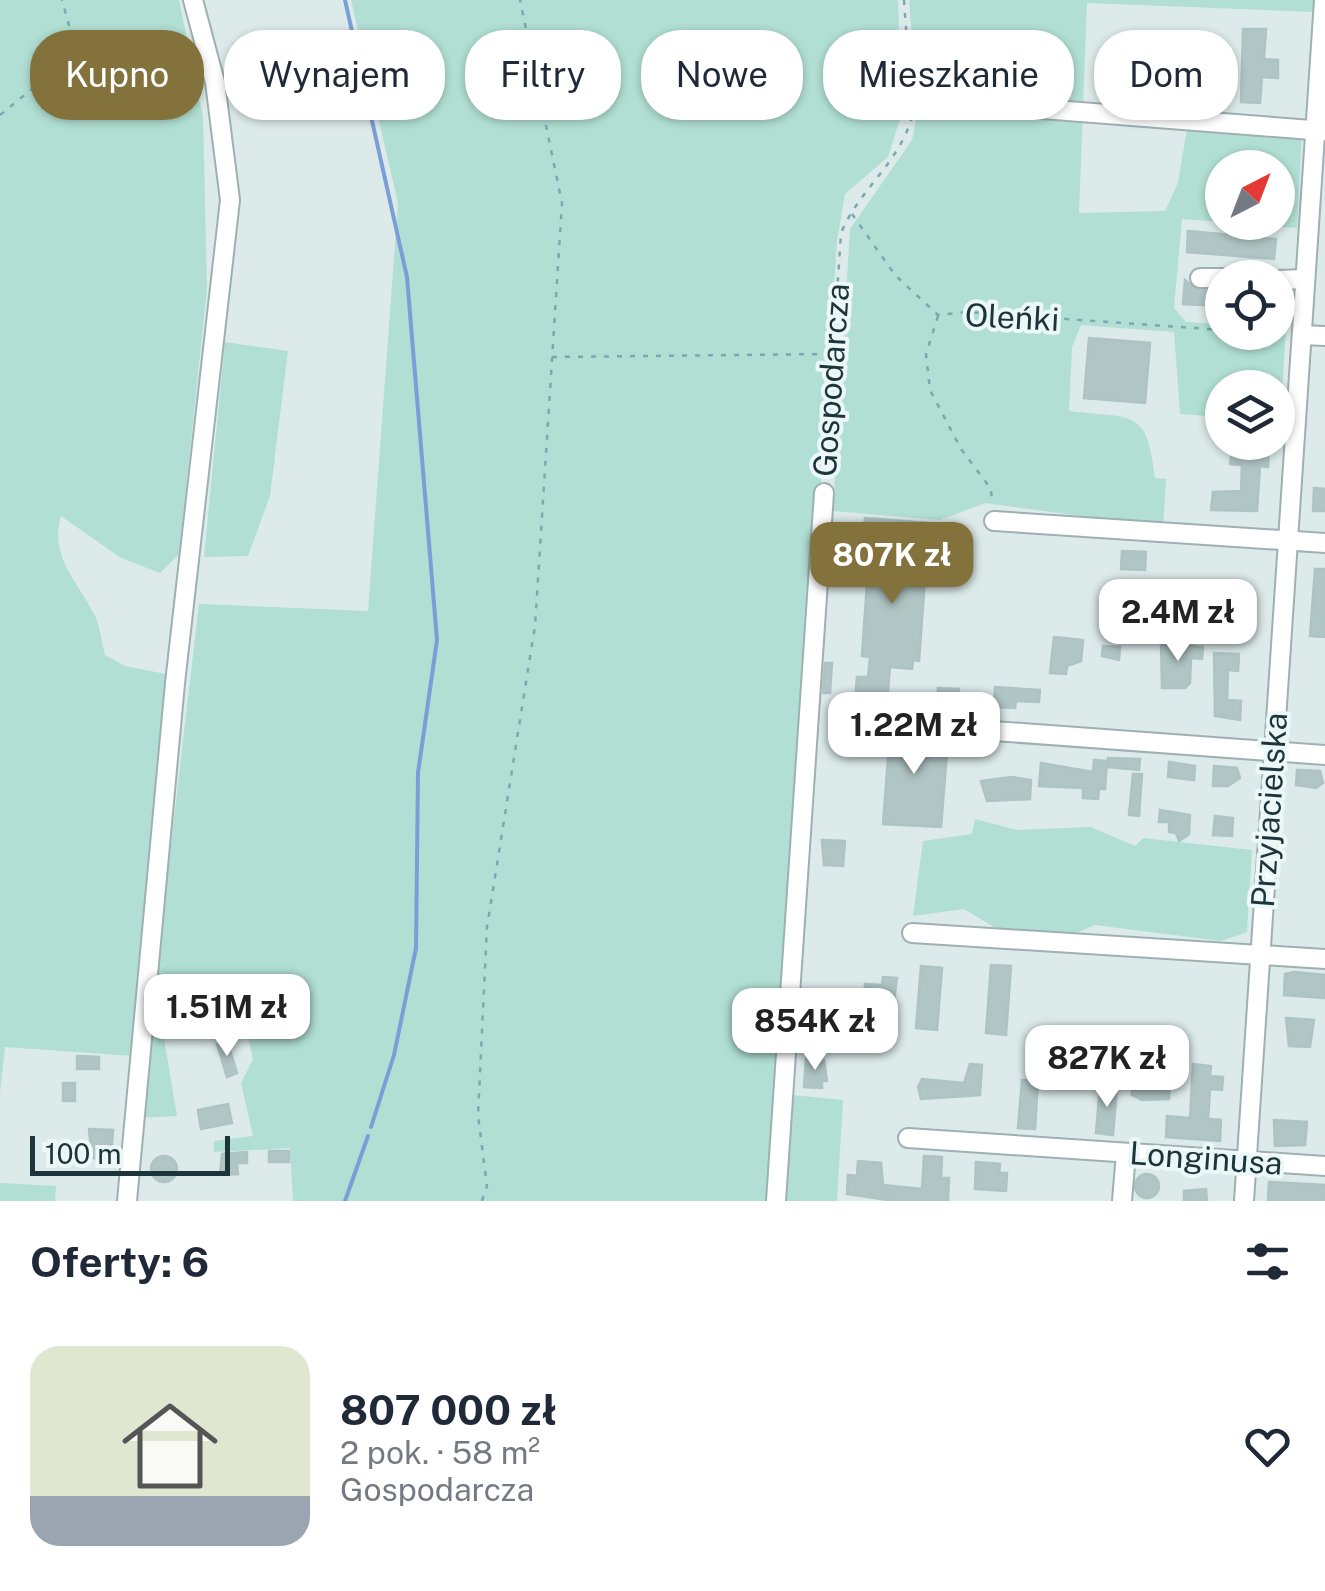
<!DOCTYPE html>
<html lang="pl">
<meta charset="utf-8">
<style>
body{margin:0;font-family:"Public Sans",sans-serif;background:#f2f2f3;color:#1f2937;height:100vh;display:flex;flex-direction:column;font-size:38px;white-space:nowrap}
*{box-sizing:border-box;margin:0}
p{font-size:32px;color:#747a83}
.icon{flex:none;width:55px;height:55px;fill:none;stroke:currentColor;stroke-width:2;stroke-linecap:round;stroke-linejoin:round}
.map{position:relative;height:1201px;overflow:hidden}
.details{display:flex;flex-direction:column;background:#fff;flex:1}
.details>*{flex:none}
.banner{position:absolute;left:30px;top:30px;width:1265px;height:90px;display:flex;gap:20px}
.needle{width:65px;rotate:42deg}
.fabs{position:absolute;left:1205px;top:150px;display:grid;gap:20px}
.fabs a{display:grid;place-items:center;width:90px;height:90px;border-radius:50%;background:#fff;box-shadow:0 2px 8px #0004;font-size:50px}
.scale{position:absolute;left:30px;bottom:25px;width:200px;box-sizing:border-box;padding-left:10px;border:5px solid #1c353b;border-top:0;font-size:28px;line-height:35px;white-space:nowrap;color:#1c353b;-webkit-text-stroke:8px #ecf7f7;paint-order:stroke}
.price{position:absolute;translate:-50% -85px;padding:0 22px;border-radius:20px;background:#fff;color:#222;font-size:32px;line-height:65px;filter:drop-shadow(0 2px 5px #0008)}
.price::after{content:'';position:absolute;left:50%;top:60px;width:30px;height:22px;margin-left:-15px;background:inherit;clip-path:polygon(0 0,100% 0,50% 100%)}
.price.current{background:#84723d;color:#fff}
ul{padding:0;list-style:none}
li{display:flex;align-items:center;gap:30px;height:250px;padding:0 30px}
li+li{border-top:2px solid #e0e1e3}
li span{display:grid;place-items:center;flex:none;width:280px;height:200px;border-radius:30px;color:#555}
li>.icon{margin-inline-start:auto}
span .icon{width:120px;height:120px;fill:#fffc;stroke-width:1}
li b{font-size:42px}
h2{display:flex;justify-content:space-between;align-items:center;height:120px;padding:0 30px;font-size:42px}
.chip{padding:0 35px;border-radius:40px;background:#fff;box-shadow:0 2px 8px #0004;font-size:35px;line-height:90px}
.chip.current{background:#84723d;color:#fff}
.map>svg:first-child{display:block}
.green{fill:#b1dfd3}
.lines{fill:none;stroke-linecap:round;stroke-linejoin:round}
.stream{stroke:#7c9ed8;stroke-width:4}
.building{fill:#b1c5c5;stroke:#aec3c4;stroke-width:2.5}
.minor-casing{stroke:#9fb0b2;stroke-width:22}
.path{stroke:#78a9b2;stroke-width:2.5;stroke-dasharray:5 8;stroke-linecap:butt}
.minor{stroke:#fff;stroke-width:18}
.labels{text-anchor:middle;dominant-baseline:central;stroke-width:8;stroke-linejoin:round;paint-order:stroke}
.street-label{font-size:32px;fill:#1c353b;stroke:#ecf7f7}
</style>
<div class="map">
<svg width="1325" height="1201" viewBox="0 0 1325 1201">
<rect width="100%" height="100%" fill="#dceaea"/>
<g class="green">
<path d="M 0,0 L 179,0 L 203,117 L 207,289 L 179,554 L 160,573 L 121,558 L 61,516 C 49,557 78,581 95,616 C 100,627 102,643 105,655 L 125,666 L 171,675 L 133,1056 L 5,1047 L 0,1093 Z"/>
<path d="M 351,0 L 898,0 L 902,113 L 888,157 L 845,194 L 837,241 L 773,1201 L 293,1201 L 290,1148 L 214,1152 L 214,1141 L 253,1136 L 241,1083 L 253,1059 L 247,1033 L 222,990 L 171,1001 L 163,1033 L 177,1116 L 139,1118 L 199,604 L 368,611 L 398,203 Z"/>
<path d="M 909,0 L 1314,0 L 1313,12 L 1087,3 L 1079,213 L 1165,211 L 1178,183 L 1187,129 L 1302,133 L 1297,228 L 1228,223 L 1278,222 L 1278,168 L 1222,168 L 1222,222 L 1182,219 L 1174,308 L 1186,322 L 1222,324 L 1222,332 L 1286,329 L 1280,424 L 1278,388 L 1222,388 L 1222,417 L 1180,414 L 1174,332 L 1081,325 L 1072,347 L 1069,411 C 1133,419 1147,407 1155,478 L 1166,479 L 1163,527 L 985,503 L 940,520 L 833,511 L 850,229 L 912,140 L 918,109 Z"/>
<path d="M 225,342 L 288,351 L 270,496 L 248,556 L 204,557 Z"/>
<path d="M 975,819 L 1017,830 L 1091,827 L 1135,846 L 1143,838 L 1252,850 L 1247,932 L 1221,941 L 1095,925 L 1063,938 L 997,929 L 964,909 L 913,916 L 923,841 L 972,834 Z"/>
<path d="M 792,1095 L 843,1100 L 837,1201 L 782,1201 Z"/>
<path d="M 0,1183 L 56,1186 L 55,1201 L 0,1201 Z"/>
</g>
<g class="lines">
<g class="stream">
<path d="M 345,0 L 407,277 L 437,640 L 418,773 L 416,948 L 394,1055 L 371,1127"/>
<path d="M 345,1201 L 368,1136"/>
</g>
</g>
<g class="building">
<path d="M 1243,29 L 1266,29 L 1264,59 L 1278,60 L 1278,78 L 1262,77 L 1260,103 L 1241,102 Z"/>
<path d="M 1188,231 L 1276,239 L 1274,259 L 1187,252 Z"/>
<path d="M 1185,280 L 1195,289 L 1222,290 L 1222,306 L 1183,304 Z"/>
<path d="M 1089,338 L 1150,343 L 1145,403 L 1084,398 Z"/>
<path d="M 1232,447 L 1269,449 L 1268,467 L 1260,466 L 1257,511 L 1211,510 L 1213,492 L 1241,491 L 1242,465 L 1230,464 Z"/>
<path d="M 1314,488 L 1325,489 L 1325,511 L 1313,511 Z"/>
<path d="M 865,518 L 929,523 L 919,661 L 913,660 L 912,669 L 890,667 L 887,703 L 855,701 L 857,677 L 868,677 L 870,657 L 862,656 L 869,554 L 905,557 L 906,532 L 877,530 L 876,549 L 863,548 Z"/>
<path d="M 1122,551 L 1146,552 L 1145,570 L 1121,569 Z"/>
<path d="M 1315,569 L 1325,569 L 1325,637 L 1310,636 Z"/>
<path d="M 1054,637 L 1083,640 L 1081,661 L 1067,666 L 1066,674 L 1050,673 Z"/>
<path d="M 1161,643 L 1203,647 L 1202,659 L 1191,658 L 1190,683 L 1185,688 L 1162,688 Z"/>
<path d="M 1103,646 L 1120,647 L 1119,660 L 1102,656 Z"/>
<path d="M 1214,653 L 1239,654 L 1238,671 L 1228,670 L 1227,700 L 1241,701 L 1240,720 L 1215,716 Z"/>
<path d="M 825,663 L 832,663 L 830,693 L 823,693 Z"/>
<path d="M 995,687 L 1040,690 L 1039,702 L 1016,701 L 1015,708 L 994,707 Z"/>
<path d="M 938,688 L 959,689 L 958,704 L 937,703 Z"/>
<path d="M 891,719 L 914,721 L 919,737 L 948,740 L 941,827 L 883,824 Z"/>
<path d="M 1108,758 L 1140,759 L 1139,770 L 1108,767 Z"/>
<path d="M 1094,760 L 1107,761 L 1105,789 L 1099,789 L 1098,799 L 1083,798 L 1083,788 L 1039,786 L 1041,763 L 1093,772 Z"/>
<path d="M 1169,762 L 1195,766 L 1194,780 L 1168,777 Z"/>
<path d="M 1214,766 L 1237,768 L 1240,778 L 1228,786 L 1213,786 Z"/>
<path d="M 1297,770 L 1320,771 L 1323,783 L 1316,788 L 1296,785 Z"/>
<path d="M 1133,774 L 1142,774 L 1139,816 L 1129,815 Z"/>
<path d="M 1011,777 L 1031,780 L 1030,799 L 987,801 L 981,781 Z"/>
<path d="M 1160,810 L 1190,815 L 1189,834 L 1179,841 L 1176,833 L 1169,832 L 1169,822 L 1159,822 Z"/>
<path d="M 1215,816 L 1233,818 L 1232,836 L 1213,835 Z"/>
<path d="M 822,840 L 845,841 L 843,866 L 824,865 Z"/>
<path d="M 991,965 L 1011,966 L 1006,1035 L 986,1033 Z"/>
<path d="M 921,966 L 942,968 L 937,1030 L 916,1028 Z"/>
<path d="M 1294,972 L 1325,975 L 1325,998 L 1284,995 L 1285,974 Z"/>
<path d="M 883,977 L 897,978 L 891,1023 L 872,1019 L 873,1012 L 864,1011 L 865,984 L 882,985 Z"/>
<path d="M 1286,1018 L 1314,1020 L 1310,1047 L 1289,1046 Z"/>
<path d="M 227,1041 L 237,1073 L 227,1077 L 217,1044 Z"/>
<path d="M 1031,1051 L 1111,1057 L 1110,1074 L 1030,1068 Z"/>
<path d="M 77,1056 L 99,1057 L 99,1069 L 77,1069 Z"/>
<path d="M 806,1058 L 824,1060 L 827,1081 L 822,1081 L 822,1088 L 804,1087 Z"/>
<path d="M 970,1064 L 982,1065 L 980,1095 L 921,1099 L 918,1087 L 922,1079 L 964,1083 Z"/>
<path d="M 1193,1064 L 1211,1066 L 1210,1076 L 1223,1077 L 1222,1090 L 1210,1089 L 1208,1119 L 1221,1120 L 1220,1141 L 1166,1137 L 1167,1116 L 1190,1118 Z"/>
<path d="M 1133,1075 L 1170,1077 L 1169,1099 L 1142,1100 L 1132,1095 Z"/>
<path d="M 1022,1080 L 1038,1081 L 1035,1129 L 1018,1128 Z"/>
<rect x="63" y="1083" width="12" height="18"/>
<path d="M 1100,1085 L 1117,1086 L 1113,1135 L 1096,1133 Z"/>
<path d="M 228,1104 L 232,1123 L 201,1129 L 198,1110 Z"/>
<path d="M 1274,1120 L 1307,1122 L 1305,1145 L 1275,1146 Z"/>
<path d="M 89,1129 L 113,1130 L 111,1160 L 92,1158 Z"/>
<rect x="269" y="1151" width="20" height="11"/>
<path d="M 247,1152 L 247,1163 L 237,1163 L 238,1174 L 220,1175 L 222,1154 Z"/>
<path d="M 924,1156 L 942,1157 L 941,1178 L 949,1178 L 948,1201 L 895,1201 L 847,1194 L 848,1175 L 857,1176 L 858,1161 L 881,1163 L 883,1185 L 922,1189 Z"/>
<circle cx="164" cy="1169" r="13"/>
<path d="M 976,1162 L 1000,1164 L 999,1173 L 1007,1173 L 1006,1191 L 975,1189 Z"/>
<circle cx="1147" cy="1186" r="12"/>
<path d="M 1269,1182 L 1325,1185 L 1325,1201 L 1268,1201 Z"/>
<path d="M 1206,1189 L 1207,1201 L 1184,1201 L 1184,1191 Z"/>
</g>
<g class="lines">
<g class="minor-casing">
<g id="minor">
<path d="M 912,99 L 1325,131"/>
<path d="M 1200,278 L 1222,278"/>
<path d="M 1278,280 L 1305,279"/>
<path d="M 1302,335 L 1325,336"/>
<path d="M 994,521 L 1325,543"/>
<path d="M 925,726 L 1325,755"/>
<path d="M 912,933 L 1325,959"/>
<path d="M 908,1138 L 1325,1166"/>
<path d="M 127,1201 L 175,683 L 230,200 L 215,82 L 193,0"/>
<path d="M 776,1201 L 824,493"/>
<path d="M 1122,1201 L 1126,1153"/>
<path d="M 1244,1201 L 1324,0"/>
</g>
</g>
<g class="path">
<path d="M 904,0 L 910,84"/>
<path d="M 0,115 L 37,85 L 71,33 L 62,0"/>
<path d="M 852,214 L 895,275 L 938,315 L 967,312 L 1222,330"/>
<path d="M 938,316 L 926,354 L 930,390 L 961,449 L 991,489 L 992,503"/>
<path d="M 1261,332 L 1285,334"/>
<path d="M 552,357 L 832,354"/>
<path d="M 825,477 L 841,233 C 860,188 898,165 912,117"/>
<path d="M 482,1201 L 487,1186 L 478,1115 L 487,927 L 535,626 L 562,203 L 520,0"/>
</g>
<use href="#minor" class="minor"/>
</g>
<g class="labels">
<g class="street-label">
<text transform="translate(1012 317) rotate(3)">Oleńki</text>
<text transform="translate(831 380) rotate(-86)">Gospodarcza</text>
<text transform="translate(1269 810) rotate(-86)">Przyjacielska</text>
<text transform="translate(1206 1158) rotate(4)">Longinusa</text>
</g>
</g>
</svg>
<div class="fabs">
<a><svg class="needle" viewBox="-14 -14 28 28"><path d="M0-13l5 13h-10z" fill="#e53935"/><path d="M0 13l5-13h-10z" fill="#747a83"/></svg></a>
<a><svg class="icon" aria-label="locate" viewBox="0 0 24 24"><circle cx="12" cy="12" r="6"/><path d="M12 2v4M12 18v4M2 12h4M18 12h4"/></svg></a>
<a><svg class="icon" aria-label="layers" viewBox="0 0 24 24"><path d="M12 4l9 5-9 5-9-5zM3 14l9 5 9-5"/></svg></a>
</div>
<div class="scale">100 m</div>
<b class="price current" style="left:892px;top:607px">807K zł</b>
<b class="price" style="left:1178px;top:664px">2.4M zł</b>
<b class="price" style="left:914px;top:777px">1.22M zł</b>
<b class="price" style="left:227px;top:1059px">1.51M zł</b>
<b class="price" style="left:815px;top:1073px">854K zł</b>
<b class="price" style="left:1107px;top:1110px">827K zł</b>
<div class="banner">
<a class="chip current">Kupno</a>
<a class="chip">Wynajem</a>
<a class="chip">Filtry</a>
<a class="chip">Nowe</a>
<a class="chip">Mieszkanie</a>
<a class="chip">Dom</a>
</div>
</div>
<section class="details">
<h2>Oferty: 6<svg class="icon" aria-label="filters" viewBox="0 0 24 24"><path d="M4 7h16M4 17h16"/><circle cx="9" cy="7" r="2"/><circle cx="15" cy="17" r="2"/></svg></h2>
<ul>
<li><span style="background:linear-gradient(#dfe7d0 75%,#9aa5b1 0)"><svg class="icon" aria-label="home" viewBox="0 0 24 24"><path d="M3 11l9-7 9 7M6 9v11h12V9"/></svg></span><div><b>807 000 zł</b><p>2 pok. · 58 m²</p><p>Gospodarcza</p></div><svg class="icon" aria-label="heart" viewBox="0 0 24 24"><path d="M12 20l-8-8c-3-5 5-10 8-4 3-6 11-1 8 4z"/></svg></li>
</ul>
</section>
